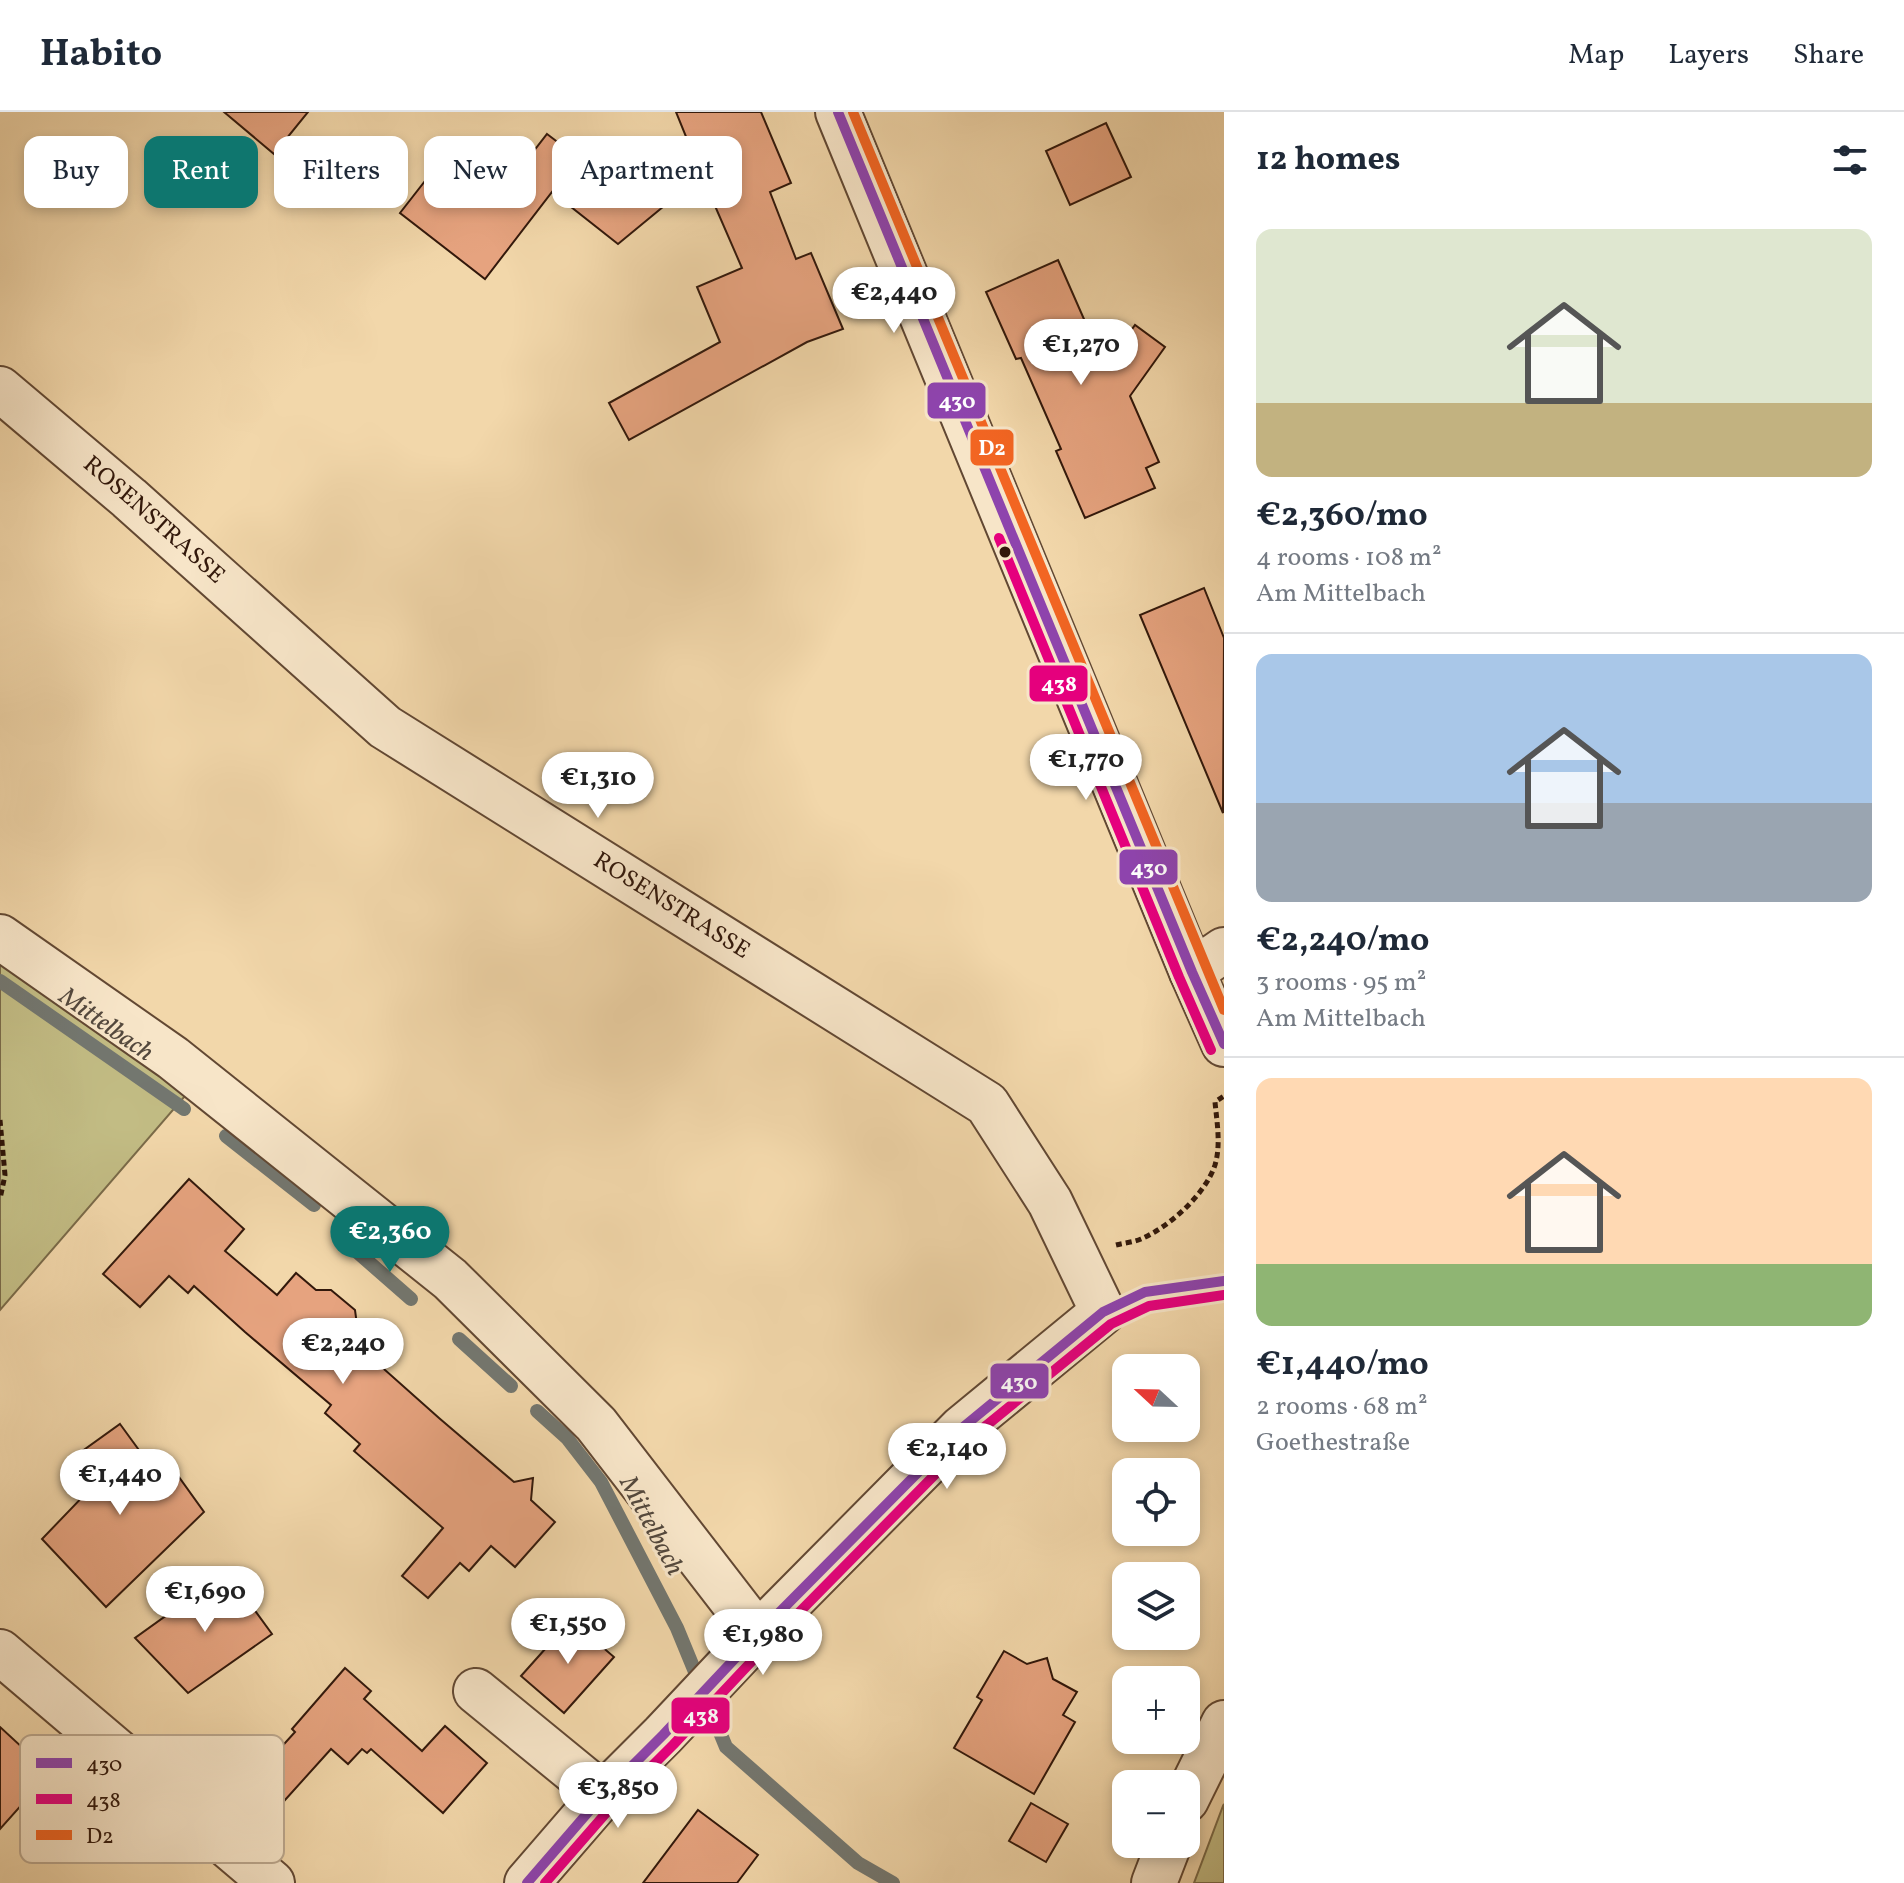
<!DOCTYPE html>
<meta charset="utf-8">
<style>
body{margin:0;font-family:Vollkorn,serif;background:#f2f2f3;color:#1f2937;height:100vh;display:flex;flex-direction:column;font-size:30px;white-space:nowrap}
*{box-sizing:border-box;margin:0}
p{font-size:26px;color:#747a83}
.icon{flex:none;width:44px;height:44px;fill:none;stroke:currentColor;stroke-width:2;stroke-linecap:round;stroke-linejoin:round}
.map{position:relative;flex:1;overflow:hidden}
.side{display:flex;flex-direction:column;background:#fff;width:680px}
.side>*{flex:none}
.top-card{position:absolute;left:24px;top:24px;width:760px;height:72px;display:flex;gap:16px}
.needle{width:52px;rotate:292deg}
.controls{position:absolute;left:1112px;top:1242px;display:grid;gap:16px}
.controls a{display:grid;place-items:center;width:88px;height:88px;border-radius:16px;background:#fff;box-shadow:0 4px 12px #0003;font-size:40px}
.price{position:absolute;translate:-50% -68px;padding:0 18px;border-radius:28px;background:#fff;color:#222;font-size:26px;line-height:52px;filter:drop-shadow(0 2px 4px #0008)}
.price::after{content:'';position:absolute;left:50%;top:48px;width:24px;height:18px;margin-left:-12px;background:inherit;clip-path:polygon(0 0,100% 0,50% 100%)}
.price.active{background:#0f766e;color:#fff}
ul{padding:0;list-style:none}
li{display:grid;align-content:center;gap:16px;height:424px;padding:0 32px}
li+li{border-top:2px solid #e0e1e3}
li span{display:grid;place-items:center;height:248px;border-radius:16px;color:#555}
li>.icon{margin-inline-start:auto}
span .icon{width:144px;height:144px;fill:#fffc;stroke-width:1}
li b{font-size:34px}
h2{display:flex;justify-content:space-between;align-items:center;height:96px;padding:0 32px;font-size:34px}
.chip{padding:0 28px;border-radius:16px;background:#fff;box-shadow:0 4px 12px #0003;font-size:28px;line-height:72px}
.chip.active{background:#0f766e;color:#fff}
header{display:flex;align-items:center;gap:48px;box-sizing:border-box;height:112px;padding:0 40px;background:#fff;border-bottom:2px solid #e0e1e3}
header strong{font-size:38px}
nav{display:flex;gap:44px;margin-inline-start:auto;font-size:28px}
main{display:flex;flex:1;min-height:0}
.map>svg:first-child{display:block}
.green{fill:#c2bc84;stroke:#7a6a48;stroke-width:2}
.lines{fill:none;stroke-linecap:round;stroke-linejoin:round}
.stream{stroke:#737770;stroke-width:14}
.building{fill:#e6a37f;stroke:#32180b;stroke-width:2}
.minor-casing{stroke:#624833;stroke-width:48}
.path{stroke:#32180b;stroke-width:5;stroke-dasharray:6 4;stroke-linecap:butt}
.minor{stroke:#f7e5c8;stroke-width:44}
.bus-1-casing{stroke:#f7e5c8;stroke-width:16}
.bus-2-casing{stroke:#f7e5c8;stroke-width:16}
.bus-3-casing{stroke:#f7e5c8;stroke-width:16}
.bus-1{stroke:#8e44ad;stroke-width:10}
.bus-2{stroke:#e5007d;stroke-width:10}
.bus-3{stroke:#f26522;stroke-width:10}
.bus-dot{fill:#32180b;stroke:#f7e5c8;stroke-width:3}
.labels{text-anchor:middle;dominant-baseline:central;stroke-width:6;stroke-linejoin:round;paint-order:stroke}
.street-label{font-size:24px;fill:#32180b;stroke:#f7e5c8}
.water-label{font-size:26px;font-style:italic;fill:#53483d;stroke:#f7e5c8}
.key{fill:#f7e5c8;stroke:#bca88f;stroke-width:2}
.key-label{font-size:22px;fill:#32180b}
.line-badge{stroke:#f7e5c8;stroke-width:3}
.badge-label{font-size:22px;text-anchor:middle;font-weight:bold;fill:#fff}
</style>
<header>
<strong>Habito</strong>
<nav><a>Map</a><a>Layers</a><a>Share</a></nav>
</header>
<main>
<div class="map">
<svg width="1224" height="1771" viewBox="0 0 1224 1771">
<rect width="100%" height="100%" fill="#f2d7aa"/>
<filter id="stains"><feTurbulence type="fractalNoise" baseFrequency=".0025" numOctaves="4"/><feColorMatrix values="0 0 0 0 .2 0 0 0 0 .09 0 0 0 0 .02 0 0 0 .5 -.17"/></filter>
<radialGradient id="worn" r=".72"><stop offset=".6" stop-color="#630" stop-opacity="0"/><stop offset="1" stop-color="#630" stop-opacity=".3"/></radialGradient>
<g class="green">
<path d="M 0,835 L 198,969 L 0,1198 Z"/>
<path d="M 1224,1692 L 1224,1771 L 1194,1771 L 1223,1694 Z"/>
</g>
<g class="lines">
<g class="stream">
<path d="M 0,869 L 184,997"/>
<path d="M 226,1024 L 314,1093"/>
<path d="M 355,1138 L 411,1187"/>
<path d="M 459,1227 L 511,1274"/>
<path d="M 537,1299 L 567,1326 L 601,1370 L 677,1516 L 726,1635 L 858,1751 L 893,1771"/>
</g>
</g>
<g class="building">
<path d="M 224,0 L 308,0 L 274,42 Z"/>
<path d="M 676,0 L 761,0 L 791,71 L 770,80 L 796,147 L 811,141 L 843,217 L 807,230 L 629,328 L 609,291 L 720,230 L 697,175 L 742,156 L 702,64 Z"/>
<path d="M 1106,11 L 1131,65 L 1070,93 L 1046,39 Z"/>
<path d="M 547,22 L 609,69 L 631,41 L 681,80 L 618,132 L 552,80 L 485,167 L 400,101 L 443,46 L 496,88 Z"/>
<path d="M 1058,148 L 1105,255 L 1135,213 L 1165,235 L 1130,284 L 1159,350 L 1146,356 L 1155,376 L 1085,406 L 1056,339 L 1061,337 L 1021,246 L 1016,247 L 986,180 Z"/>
<path d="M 1204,476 L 1224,526 L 1223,701 L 1140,503 Z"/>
<path d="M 189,1067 L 244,1117 L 225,1139 L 277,1183 L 296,1161 L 316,1178 L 331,1178 L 355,1198 L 357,1213 L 377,1230 L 367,1242 L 439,1306 L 514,1370 L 533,1366 L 531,1388 L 555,1410 L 515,1455 L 491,1434 L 469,1459 L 460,1451 L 428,1486 L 402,1464 L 443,1416 L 354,1339 L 360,1332 L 325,1301 L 331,1293 L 245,1220 L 194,1174 L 188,1181 L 169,1164 L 140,1195 L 103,1162 Z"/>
<path d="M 120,1312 L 163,1371 L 176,1361 L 204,1400 L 106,1495 L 42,1427 L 94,1373 L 74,1345 Z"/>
<path d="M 227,1460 L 272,1522 L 188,1581 L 135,1526 Z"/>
<path d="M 571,1508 L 614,1545 L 564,1601 L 521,1564 Z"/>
<path d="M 1004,1539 L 1027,1552 L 1047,1546 L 1053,1567 L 1077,1580 L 1063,1603 L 1075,1610 L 1034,1682 L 954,1636 L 982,1588 L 977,1585 Z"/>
<path d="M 345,1556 L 371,1579 L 364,1587 L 422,1639 L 445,1614 L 487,1651 L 443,1701 L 371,1637 L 367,1641 L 362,1637 L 348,1652 L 331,1637 L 276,1698 L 248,1672 L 295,1620 L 292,1617 Z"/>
<path d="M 0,1615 L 50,1661 L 0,1717 Z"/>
<path d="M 1031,1691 L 1068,1712 L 1046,1750 L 1009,1729 Z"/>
<path d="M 698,1698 L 758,1743 L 737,1771 L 643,1771 Z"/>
</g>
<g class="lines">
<g class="minor-casing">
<g id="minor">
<path d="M 838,0 L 1192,860 L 1224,932"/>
<path id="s1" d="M 0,277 L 129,386 L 385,615 L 987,992 L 1050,1090 L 1103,1200 L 962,1316 L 758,1522 L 663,1623 L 603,1683 L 527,1771"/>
<path d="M 0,825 L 173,946 L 450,1167 L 596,1312 L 758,1522"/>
<path d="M 1192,860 L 1224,838"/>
<path d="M 0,1540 L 272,1771"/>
<path d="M 476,1579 L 603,1683"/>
<path d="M 1186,1688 L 1224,1611"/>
<path d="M 1154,1771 L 1169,1732"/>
</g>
</g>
<g class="path">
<path d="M 0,1008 L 5,1063 L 0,1087"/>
<path d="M 1116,1133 C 1124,1131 1134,1130 1141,1127 C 1169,1115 1205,1083 1215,1053 C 1221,1033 1217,1011 1215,990 L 1224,984"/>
</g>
<use href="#minor" class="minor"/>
<g class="bus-1-casing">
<g id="bus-1">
<path d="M 838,0 L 1192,860 L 1224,932"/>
<path d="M 527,1771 L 603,1683 L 663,1623 L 758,1522 L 962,1316 L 1103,1200 L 1145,1180 L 1224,1169"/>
</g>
</g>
<g class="bus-2-casing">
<g id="bus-2">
<path d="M 999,426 L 1179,865 L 1211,938"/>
<path d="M 545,1771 L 613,1693 L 673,1633 L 768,1532 L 971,1326 L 1111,1212 L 1149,1194 L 1224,1183"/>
</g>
</g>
<g class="bus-3-casing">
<path id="bus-3" d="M 853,0 L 1224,898"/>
</g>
<use href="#bus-1" class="bus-1"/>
<use href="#bus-2" class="bus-2"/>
<use href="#bus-3" class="bus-3"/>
</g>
<circle class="bus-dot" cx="1005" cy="440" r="7"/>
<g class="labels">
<g class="street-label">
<text stroke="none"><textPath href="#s1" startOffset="202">ROSENSTRASSE</textPath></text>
<text stroke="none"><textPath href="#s1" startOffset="850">ROSENSTRASSE</textPath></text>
</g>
<g class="water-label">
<text transform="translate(106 913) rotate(35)">Mittelbach</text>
<text transform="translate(651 1414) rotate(62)">Mittelbach</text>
</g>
</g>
<rect x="20" y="1623" width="264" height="128" rx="12" class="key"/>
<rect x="36" y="1646" width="36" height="10" fill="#8e44ad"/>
<rect x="36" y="1682" width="36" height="10" fill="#e5007d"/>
<rect x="36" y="1718" width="36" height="10" fill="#f26522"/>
<g class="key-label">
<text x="86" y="1659">430</text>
<text x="86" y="1695">438</text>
<text x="86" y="1731">D2</text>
</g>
<g class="line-badge">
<rect x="926" y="269" width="61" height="39" rx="8" fill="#8e44ad"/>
<rect x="969" y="316" width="46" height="39" rx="8" fill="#f26522"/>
<rect x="1028" y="552" width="61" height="39" rx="8" fill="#e5007d"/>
<rect x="1118" y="736" width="61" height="38" rx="8" fill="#8e44ad"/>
<rect x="989" y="1250" width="61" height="38" rx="8" fill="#8e44ad"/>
<rect x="670" y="1584" width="61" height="39" rx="8" fill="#e5007d"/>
</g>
<g class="badge-label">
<text x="957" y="296">430</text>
<text x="992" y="343">D2</text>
<text x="1059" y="579">438</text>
<text x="1149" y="763">430</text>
<text x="1019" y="1277">430</text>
<text x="701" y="1611">438</text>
</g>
<rect width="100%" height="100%" filter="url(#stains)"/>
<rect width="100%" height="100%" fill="url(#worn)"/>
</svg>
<div class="controls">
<a><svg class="needle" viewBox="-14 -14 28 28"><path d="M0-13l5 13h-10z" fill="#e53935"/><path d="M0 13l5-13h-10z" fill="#747a83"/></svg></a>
<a><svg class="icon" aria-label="locate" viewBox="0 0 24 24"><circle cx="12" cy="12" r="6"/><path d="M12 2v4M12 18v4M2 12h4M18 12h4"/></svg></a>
<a><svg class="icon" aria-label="layers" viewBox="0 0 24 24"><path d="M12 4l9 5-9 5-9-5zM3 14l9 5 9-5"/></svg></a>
<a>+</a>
<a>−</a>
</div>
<b class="price" style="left:894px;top:223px">€2,440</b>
<b class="price" style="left:1081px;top:275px">€1,270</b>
<b class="price" style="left:1086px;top:690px">€1,770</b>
<b class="price" style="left:598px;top:708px">€1,310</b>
<b class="price active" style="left:390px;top:1162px">€2,360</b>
<b class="price" style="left:343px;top:1274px">€2,240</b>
<b class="price" style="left:947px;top:1379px">€2,140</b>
<b class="price" style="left:120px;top:1405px">€1,440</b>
<b class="price" style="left:205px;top:1522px">€1,690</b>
<b class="price" style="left:568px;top:1554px">€1,550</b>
<b class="price" style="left:763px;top:1565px">€1,980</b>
<b class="price" style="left:618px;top:1718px">€3,850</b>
<div class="top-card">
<a class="chip">Buy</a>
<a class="chip active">Rent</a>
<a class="chip">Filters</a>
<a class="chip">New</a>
<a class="chip">Apartment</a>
</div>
</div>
<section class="side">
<h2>12 homes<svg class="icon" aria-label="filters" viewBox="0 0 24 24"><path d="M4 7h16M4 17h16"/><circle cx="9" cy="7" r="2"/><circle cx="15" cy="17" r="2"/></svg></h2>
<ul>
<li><span style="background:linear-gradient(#dfe7d0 70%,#c2b280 0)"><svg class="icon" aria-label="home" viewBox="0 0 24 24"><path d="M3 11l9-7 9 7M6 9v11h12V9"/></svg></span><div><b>€2,360/mo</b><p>4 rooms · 108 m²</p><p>Am Mittelbach</p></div></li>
<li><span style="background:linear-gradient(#a9c7e8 60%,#9aa5b1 0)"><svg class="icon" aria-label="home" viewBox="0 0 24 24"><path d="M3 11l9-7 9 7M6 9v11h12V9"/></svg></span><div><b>€2,240/mo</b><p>3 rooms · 95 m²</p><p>Am Mittelbach</p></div></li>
<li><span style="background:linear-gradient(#ffd9b3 75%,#8fb573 0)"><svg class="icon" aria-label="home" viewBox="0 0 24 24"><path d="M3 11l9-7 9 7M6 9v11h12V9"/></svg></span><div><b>€1,440/mo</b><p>2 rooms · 68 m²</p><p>Goethestraße</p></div></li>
</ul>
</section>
</main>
